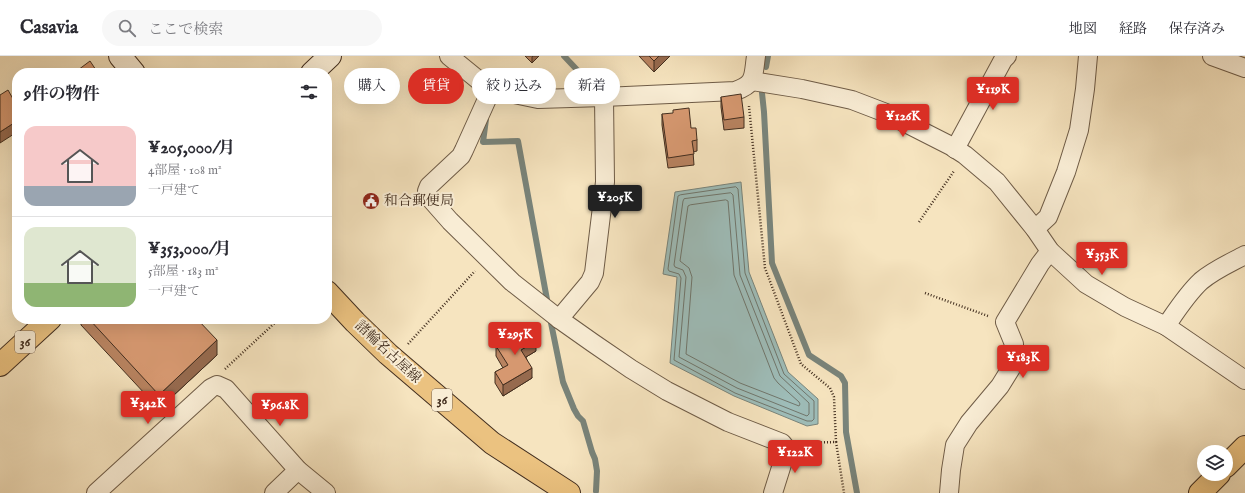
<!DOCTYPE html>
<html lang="ja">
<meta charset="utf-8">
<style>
body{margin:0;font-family:"IM FELL English","Noto Serif JP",serif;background:#f7f7f7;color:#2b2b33;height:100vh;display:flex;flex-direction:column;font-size:15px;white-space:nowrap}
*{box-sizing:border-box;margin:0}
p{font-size:13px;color:#7c7c81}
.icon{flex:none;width:22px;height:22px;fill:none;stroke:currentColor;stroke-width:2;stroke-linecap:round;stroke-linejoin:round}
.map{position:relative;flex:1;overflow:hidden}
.side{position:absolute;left:12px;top:12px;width:320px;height:256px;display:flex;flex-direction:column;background:#fff;border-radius:16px;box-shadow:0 4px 16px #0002}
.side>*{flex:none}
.hud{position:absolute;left:344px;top:12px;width:380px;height:36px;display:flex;gap:8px}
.buttons{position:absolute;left:1197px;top:389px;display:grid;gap:8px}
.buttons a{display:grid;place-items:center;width:36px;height:36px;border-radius:50%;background:#fff;box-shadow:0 4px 16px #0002;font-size:20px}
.price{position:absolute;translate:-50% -34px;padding:0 9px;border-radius:4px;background:#d93025;color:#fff;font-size:13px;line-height:26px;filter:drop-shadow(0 1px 2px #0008)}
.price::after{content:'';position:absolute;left:50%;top:24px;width:12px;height:9px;margin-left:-6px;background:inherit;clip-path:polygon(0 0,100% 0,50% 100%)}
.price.current{background:#222;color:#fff}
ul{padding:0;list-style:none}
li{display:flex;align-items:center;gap:12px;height:100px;padding:0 12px}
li+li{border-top:1px solid #e1e1e2}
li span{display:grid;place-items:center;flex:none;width:112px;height:80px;border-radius:12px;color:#555}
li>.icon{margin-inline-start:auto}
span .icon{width:48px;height:48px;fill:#fffc;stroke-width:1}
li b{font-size:17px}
h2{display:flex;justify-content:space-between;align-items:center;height:48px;padding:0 12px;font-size:17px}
.tag{padding:0 14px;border-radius:18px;background:#fff;box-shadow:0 4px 16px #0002;font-size:14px;line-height:36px}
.tag.current{background:#d93025;color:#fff}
header{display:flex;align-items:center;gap:24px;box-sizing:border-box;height:56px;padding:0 20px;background:#fff;border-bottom:1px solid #e1e1e2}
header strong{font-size:19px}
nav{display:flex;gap:22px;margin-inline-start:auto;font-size:14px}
.search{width:280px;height:36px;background:#f7f7f7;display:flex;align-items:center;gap:10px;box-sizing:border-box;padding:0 14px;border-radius:22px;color:#7c7c81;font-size:15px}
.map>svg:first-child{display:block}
.water{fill:#9ebdb9;stroke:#79847b}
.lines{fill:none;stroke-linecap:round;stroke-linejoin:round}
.shore{stroke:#70766c;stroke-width:1}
.stream{stroke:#79847b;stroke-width:6}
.street-casing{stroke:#6f5c47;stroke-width:20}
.secondary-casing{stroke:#422e1f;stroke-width:24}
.primary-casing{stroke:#422e1f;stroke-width:24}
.path{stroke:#422e1f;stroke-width:2.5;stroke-dasharray:1 2;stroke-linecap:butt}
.street{stroke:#f9edd5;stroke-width:18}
.secondary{stroke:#f9edd5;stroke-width:22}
.primary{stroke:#ebc280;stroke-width:22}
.wall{fill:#b88360;stroke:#422e1f}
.shaded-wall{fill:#966a4e;stroke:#422e1f}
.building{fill:#d69870;stroke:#422e1f}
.labels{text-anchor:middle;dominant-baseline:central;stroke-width:4;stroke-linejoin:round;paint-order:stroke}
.shield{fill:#f9edd5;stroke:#796756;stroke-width:1}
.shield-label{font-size:13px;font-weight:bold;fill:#422e1f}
.poi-label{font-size:14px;fill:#422e1f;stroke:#f9edd5;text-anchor:start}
.street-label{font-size:14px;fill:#422e1f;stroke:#f9edd5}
</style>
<header>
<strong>Casavia</strong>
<div class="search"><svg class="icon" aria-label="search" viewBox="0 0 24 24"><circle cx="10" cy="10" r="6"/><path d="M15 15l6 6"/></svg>ここで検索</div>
<nav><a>地図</a><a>経路</a><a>保存済み</a></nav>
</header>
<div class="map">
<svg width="1245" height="437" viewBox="0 0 1245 437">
<rect width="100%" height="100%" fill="#f6e4bf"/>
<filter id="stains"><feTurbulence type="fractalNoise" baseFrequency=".005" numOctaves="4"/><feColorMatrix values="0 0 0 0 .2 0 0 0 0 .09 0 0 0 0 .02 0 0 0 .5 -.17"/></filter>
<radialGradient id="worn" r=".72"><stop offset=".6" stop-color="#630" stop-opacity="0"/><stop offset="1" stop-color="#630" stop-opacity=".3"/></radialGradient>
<path class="water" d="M 741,126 L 749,216 L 788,316 L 818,343 L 818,368 L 807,370 L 734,340 L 670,307 L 677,221 L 663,218 L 675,136 Z"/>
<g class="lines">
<g class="shore">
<path d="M 736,131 L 738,133 L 745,217 L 784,318 L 814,345 L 814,363 L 812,365 L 807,365 L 735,337 L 674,304 L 681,222 L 679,218 L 669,215 L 668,213 L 678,140 L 680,139 Z"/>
<path d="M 731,137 L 733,139 L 740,219 L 780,320 L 809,347 L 809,358 L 807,360 L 737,332 L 679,301 L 686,221 L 683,214 L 675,211 L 674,209 L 683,145 L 684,143 Z"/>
<path d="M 726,144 L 728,145 L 734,219 L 774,322 L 778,327 L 799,346 L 800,348 L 799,350 L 740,327 L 686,298 L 692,221 L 689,212 L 680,205 L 688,150 L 690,149 Z"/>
</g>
<g class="stream">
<path d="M 564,0 L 580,17"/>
<path d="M 766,11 L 768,0"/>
<path d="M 762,37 L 764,56 L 772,207 L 809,299 L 841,320 L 845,327 L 846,376 L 857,437"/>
<path d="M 486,63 L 483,86 L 518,85 L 548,249"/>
<path d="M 550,262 L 563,326 L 574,353 L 578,360 L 583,365 L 592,396 L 595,403 L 597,415 L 596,435"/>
</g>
<g class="street-casing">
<g id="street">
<path d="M 449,0 L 482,27 L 492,32 L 514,38 L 538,43 L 604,41 L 735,35 C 756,28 753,20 756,0"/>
<path d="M 1212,0 L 1245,12"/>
<path d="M 752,25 L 802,33 L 852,44 L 886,57 L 951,90 L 965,99 L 997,126 L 1035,173 L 1050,195 L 1086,228 L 1125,251 L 1166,270 L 1245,324"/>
<path d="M 492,32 L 464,94 L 461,100 L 429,130 L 427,135 L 428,140 L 450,165 L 512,226 L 559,263 L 593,287 L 631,313 L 667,335 L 728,366 L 782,387 L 786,392 L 784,402 L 773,437"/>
<path d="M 955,93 L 1003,4 L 1007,0"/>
<path d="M 1035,173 L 1048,161 L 1066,116 L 1079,74 L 1085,33 L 1088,0"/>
<path d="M 559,263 L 590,226 L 594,217 L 605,126 L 604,41"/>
<path d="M 1166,270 C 1177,254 1187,238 1201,225 C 1214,214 1230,207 1245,199"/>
<path d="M 96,437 L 211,332 L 217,329 L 226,333 L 298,414 L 326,437"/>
<path d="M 274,437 L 298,414"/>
<path d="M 949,437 L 951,414 L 955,389 L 969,367 L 1000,330 L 1013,309 L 1014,288 L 1005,266 L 1040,208 L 1050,195"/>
</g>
</g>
<g class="secondary-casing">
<g id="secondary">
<path d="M 120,0 L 134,17"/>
<path d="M 312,17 L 330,0"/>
</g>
</g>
<g class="primary-casing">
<g id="primary">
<path d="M 327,236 L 355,266 L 388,298 L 492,387 L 569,437"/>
<path d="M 0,309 L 50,263"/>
<path d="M 1226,410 L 1245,391"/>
<path d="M 1200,437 L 1219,418"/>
</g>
</g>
<g class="path">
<path d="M 749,50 L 765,212 L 801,308 L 830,332 L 834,341 L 836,386"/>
<path d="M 919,166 L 954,115"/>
<path d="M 925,237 L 988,260"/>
<path d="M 408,288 L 475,215"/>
<path d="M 225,313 L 279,263"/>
<path d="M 803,387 L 836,386 L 844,437"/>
</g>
<use href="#street" class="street"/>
<use href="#secondary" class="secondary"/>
<use href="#primary" class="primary"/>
</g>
<g class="wall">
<path d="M 525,0 L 539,0 L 532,7 Z"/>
<path d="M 639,0 L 670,0 L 654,16 Z"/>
<path d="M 721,41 L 744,61 L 744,72 L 724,74 L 721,51 Z"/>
<path d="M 662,58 L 691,72 L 697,84 L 697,95 L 693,96 L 694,109 L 668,112 L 662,69 Z"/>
<path d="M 17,90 L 17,110 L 13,107 L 13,96 Z"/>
<path d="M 17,118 L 17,133 L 15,132 L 15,121 Z"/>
<path d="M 81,263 L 197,263 L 217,299 L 159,353 L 81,269 Z"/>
<path d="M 496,290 L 536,295 L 526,301 L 532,322 L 503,340 L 495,327 L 495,316 L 503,312 L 496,300 Z"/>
</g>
<g class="shaded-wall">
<path d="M 533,0 L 539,0 L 532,7 L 532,1 Z"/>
<path d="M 659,0 L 670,0 L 654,16 L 654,5 Z"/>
<path d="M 17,65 L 17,76 L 0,87 L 0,76 Z"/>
<path d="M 217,284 L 217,299 L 159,353 L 159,339 Z"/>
<path d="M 536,285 L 536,295 L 521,304 L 521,294 Z"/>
<path d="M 532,312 L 532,322 L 503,340 L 503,329 Z"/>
</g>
<g class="building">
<path d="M 649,0 L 659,0 L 654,5 Z"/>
<path d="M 90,5 L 98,17 L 74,17 Z"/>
<path d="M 8,34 L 17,50 L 17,65 L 0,76 L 0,39 Z"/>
<path d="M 741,38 L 744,61 L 724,64 L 721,41 Z"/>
<path d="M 689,52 L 691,72 L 696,72 L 697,84 L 692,85 L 694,98 L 668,102 L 662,58 L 673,57 L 673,54 Z"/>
<path d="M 17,90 L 17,99 L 13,96 Z"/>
<path d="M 89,263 L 197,263 L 217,284 L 159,339 Z"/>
<path d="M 528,271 L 536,285 L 521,294 L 532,312 L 503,329 L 495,316 L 508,309 L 496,290 Z"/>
</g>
<defs>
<g id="civic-disc" transform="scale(0.9)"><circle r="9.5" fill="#8f2418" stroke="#f9edd5"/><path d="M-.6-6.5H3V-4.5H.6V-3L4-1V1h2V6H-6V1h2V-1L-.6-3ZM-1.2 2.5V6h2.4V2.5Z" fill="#fff"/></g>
</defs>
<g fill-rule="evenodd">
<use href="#civic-disc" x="371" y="145"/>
</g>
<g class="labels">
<g class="shield">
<rect x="15" y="275" width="20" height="22" rx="3"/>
<rect x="432" y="333" width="20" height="22" rx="3"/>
</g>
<g class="shield-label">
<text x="25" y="286">36</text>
<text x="442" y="344">36</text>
</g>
<g class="poi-label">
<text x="384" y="145">和合郵便局</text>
</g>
<g class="street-label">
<text transform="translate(388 296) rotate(43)">諸輪名古屋線</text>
</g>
</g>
<rect width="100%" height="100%" filter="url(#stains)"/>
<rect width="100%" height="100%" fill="url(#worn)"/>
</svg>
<div class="buttons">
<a><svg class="icon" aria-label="layers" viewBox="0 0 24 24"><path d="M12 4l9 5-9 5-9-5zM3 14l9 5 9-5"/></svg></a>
</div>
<b class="price" style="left:993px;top:55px">¥119K</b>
<b class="price" style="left:903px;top:82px">¥126K</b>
<b class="price current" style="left:615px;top:163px">¥205K</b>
<b class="price" style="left:1102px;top:220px">¥353K</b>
<b class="price" style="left:515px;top:300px">¥295K</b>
<b class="price" style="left:1023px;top:323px">¥183K</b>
<b class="price" style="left:148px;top:369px">¥342K</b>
<b class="price" style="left:280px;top:371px">¥96.8K</b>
<b class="price" style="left:795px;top:418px">¥122K</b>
<div class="hud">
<a class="tag">購入</a>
<a class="tag current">賃貸</a>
<a class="tag">絞り込み</a>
<a class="tag">新着</a>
</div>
<section class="side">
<h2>9件の物件<svg class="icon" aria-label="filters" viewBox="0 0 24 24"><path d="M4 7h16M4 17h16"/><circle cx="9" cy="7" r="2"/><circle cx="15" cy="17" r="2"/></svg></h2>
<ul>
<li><span style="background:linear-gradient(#f6c9c9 75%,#9aa5b1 0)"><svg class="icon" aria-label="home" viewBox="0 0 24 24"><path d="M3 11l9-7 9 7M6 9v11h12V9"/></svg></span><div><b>¥205,000/月</b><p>4部屋 · 108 m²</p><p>一戸建て</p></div></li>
<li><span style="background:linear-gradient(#dfe7d0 70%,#8fb573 0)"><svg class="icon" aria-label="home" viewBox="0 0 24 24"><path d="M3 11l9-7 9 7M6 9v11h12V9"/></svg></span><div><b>¥353,000/月</b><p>5部屋 · 183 m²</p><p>一戸建て</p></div></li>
</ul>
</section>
</div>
